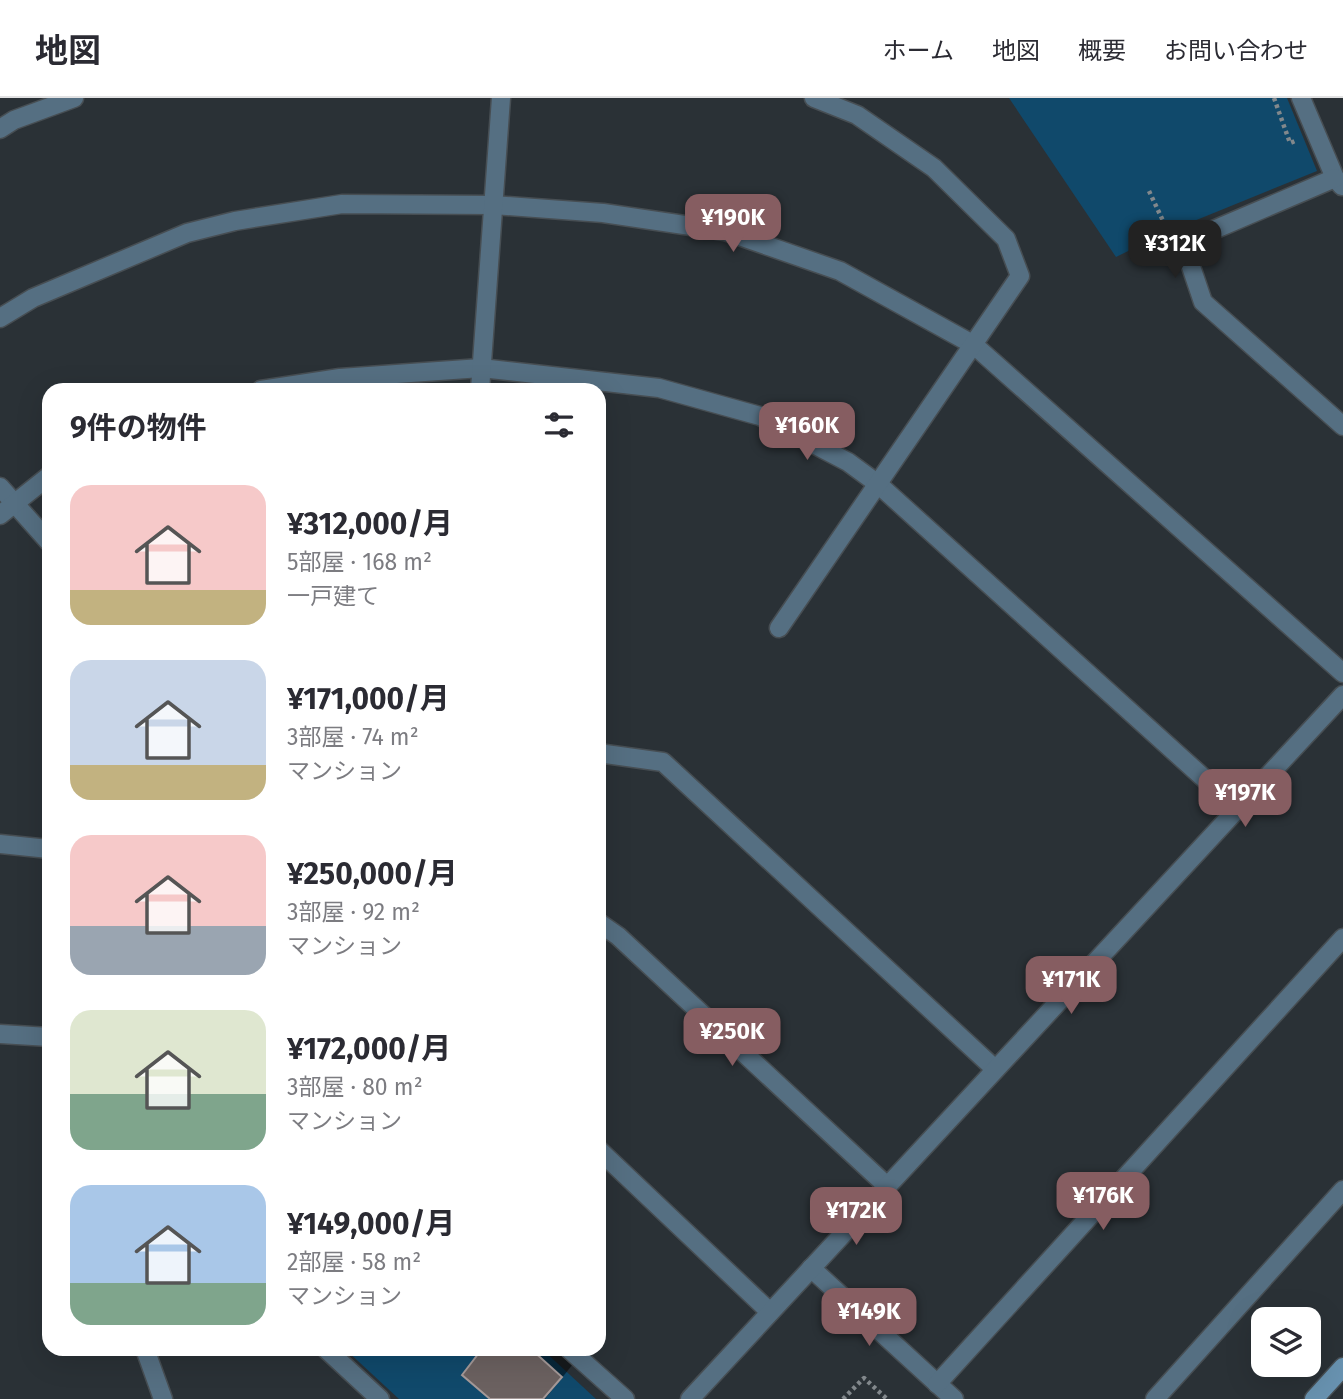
<!DOCTYPE html>
<html lang="ja">
<meta charset="utf-8">
<style>
body{margin:0;font-family:"Fira Sans","Noto Sans JP",sans-serif;background:#f2f2f3;color:#2b2b33;height:100vh;display:flex;flex-direction:column;font-size:26px;white-space:nowrap}
*{box-sizing:border-box;margin:0}
p{font-size:23px;color:#7c7c81}
.icon{flex:none;width:38px;height:38px;fill:none;stroke:currentColor;stroke-width:2;stroke-linecap:round;stroke-linejoin:round}
.map{position:relative;flex:1;overflow:hidden}
.side{position:absolute;left:42px;top:285px;width:564px;height:973px;display:flex;flex-direction:column;background:#fff;border-radius:21px;box-shadow:0 7px 28px #0002}
.side>*{flex:none}
.controls{position:absolute;left:1251px;top:1209px;display:grid;gap:14px}
.controls a{display:grid;place-items:center;width:70px;height:70px;border-radius:14px;background:#fff;box-shadow:0 7px 28px #0002;font-size:35px}
.price{position:absolute;translate:-50% -60px;padding:0 16px;border-radius:14px;background:#865d61;color:#fff;font-size:23px;line-height:46px;filter:drop-shadow(0 2px 4px #0008)}
.price::after{content:'';position:absolute;left:50%;top:42px;width:21px;height:16px;margin-left:-10px;background:inherit;clip-path:polygon(0 0,100% 0,50% 100%)}
.price.current{background:#222;color:#fff}
ul{padding:0;list-style:none}
li{display:flex;align-items:center;gap:21px;height:175px;padding:0 28px}
li span{display:grid;place-items:center;flex:none;width:196px;height:140px;border-radius:21px;color:#555}
li>.icon{margin-inline-start:auto}
span .icon{width:84px;height:84px;fill:#fffc;stroke-width:1}
li b{font-size:30px}
h2{display:flex;justify-content:space-between;align-items:center;height:84px;padding:0 28px;font-size:30px}
header{display:flex;align-items:center;gap:42px;box-sizing:border-box;height:98px;padding:0 35px;background:#fff;border-bottom:2px solid #e1e1e2}
header strong{font-size:33px}
nav{display:flex;gap:38px;margin-inline-start:auto;font-size:24px}
.map>svg:first-child{display:block}
.green{fill:#10496b}
.shadow{fill:#0007}
.building{fill:#6b6160;stroke:#a49998;stroke-width:2}
.lines{fill:none;stroke-linecap:round;stroke-linejoin:round}
.street-casing{stroke:#474e53;stroke-width:21}
.secondary-casing{stroke:#474e53;stroke-width:21}
.path{stroke:#82888c;stroke-width:4.5;stroke-dasharray:3.5 3.5;stroke-linecap:butt}
.street{stroke:#556f82;stroke-width:18}
.secondary{stroke:#6892b0;stroke-width:18}
</style>
<header>
<strong>地図</strong>
<nav><a>ホーム</a><a>地図</a><a>概要</a><a>お問い合わせ</a></nav>
</header>
<div class="map">
<svg width="1343" height="1301" viewBox="0 0 1343 1301">
<rect width="100%" height="100%" fill="#2a3136"/>
<g class="green">
<path d="M 1009,0 L 1287,0 L 1317,73 L 1167,134 L 1116,159 Z"/>
<path d="M 345,1251 L 542,1251 L 596,1301 L 399,1301 Z"/>
</g>
<path class="shadow" d="M 484,1251 L 567,1251 L 577,1261 L 545,1301 L 492,1301 Z"/>
<path class="building" d="M 482,1251 L 531,1251 L 562,1279 L 543,1301 L 490,1301 L 462,1277 Z"/>
<g class="lines">
<g class="street-casing">
<g id="street">
<path d="M 1301,0 L 1335,80 L 1342,88"/>
<path d="M 0,31 L 14,22 L 74,0"/>
<path d="M 1335,80 L 1183,145 L 1203,204 L 1343,328"/>
<path d="M 0,220 L 33,200 L 187,135 L 235,123 L 342,106 L 493,107 L 603,115 L 725,133 L 840,173 L 974,247 L 1343,575"/>
<path d="M 261,292 L 340,280 L 481,270 L 659,290 L 760,318 L 848,364 L 878,386 L 1238,711"/>
<path d="M 480,292 L 501,0"/>
<path d="M 0,389 L 49,444"/>
<path d="M 0,417 L 49,378"/>
<path d="M 779,530 L 1020,178 L 1006,141 L 934,70 L 857,17 L 814,0"/>
<path d="M 598,655 L 663,664 L 995,971"/>
<path d="M 0,746 L 49,751"/>
<path d="M 598,824 L 618,838 L 887,1088"/>
<path d="M 0,936 L 49,939"/>
<path d="M 598,1051 L 770,1214"/>
<path d="M 811,1170 L 954,1301"/>
<path d="M 145,1251 L 163,1301"/>
<path d="M 326,1251 L 380,1301"/>
<path d="M 569,1251 L 625,1301"/>
<path d="M 937,1286 L 1343,840"/>
<path d="M 690,1301 L 1343,597"/>
<path d="M 1155,1301 L 1343,1092"/>
</g>
</g>
<g class="secondary-casing">
<path id="secondary" d="M 1314,1301 L 1343,1269"/>
</g>
<g class="path">
<path d="M 1274,0 L 1290,45 L 1295,43"/>
<path d="M 1149,93 L 1165,127 L 1170,126"/>
<path d="M 843,1301 L 864,1280 L 887,1301"/>
</g>
<use href="#street" class="street"/>
<use href="#secondary" class="secondary"/>
</g>
</svg>
<div class="controls">
<a><svg class="icon" aria-label="layers" viewBox="0 0 24 24"><path d="M12 4l9 5-9 5-9-5zM3 14l9 5 9-5"/></svg></a>
</div>
<b class="price" style="left:733px;top:156px">¥190K</b>
<b class="price current" style="left:1175px;top:182px">¥312K</b>
<b class="price" style="left:807px;top:364px">¥160K</b>
<b class="price" style="left:1245px;top:731px">¥197K</b>
<b class="price" style="left:1071px;top:918px">¥171K</b>
<b class="price" style="left:732px;top:970px">¥250K</b>
<b class="price" style="left:1103px;top:1134px">¥176K</b>
<b class="price" style="left:856px;top:1149px">¥172K</b>
<b class="price" style="left:869px;top:1250px">¥149K</b>
<section class="side">
<h2>9件の物件<svg class="icon" aria-label="filters" viewBox="0 0 24 24"><path d="M4 7h16M4 17h16"/><circle cx="9" cy="7" r="2"/><circle cx="15" cy="17" r="2"/></svg></h2>
<ul>
<li><span style="background:linear-gradient(#f6c9c9 75%,#c2b280 0)"><svg class="icon" aria-label="home" viewBox="0 0 24 24"><path d="M3 11l9-7 9 7M6 9v11h12V9"/></svg></span><div><b>¥312,000/月</b><p>5部屋 · 168 m²</p><p>一戸建て</p></div></li>
<li><span style="background:linear-gradient(#c9d6e8 75%,#c2b280 0)"><svg class="icon" aria-label="home" viewBox="0 0 24 24"><path d="M3 11l9-7 9 7M6 9v11h12V9"/></svg></span><div><b>¥171,000/月</b><p>3部屋 · 74 m²</p><p>マンション</p></div></li>
<li><span style="background:linear-gradient(#f6c9c9 65%,#9aa5b1 0)"><svg class="icon" aria-label="home" viewBox="0 0 24 24"><path d="M3 11l9-7 9 7M6 9v11h12V9"/></svg></span><div><b>¥250,000/月</b><p>3部屋 · 92 m²</p><p>マンション</p></div></li>
<li><span style="background:linear-gradient(#dfe7d0 60%,#7fa58c 0)"><svg class="icon" aria-label="home" viewBox="0 0 24 24"><path d="M3 11l9-7 9 7M6 9v11h12V9"/></svg></span><div><b>¥172,000/月</b><p>3部屋 · 80 m²</p><p>マンション</p></div></li>
<li><span style="background:linear-gradient(#a9c7e8 70%,#7fa58c 0)"><svg class="icon" aria-label="home" viewBox="0 0 24 24"><path d="M3 11l9-7 9 7M6 9v11h12V9"/></svg></span><div><b>¥149,000/月</b><p>2部屋 · 58 m²</p><p>マンション</p></div></li>
</ul>
</section>
</div>
